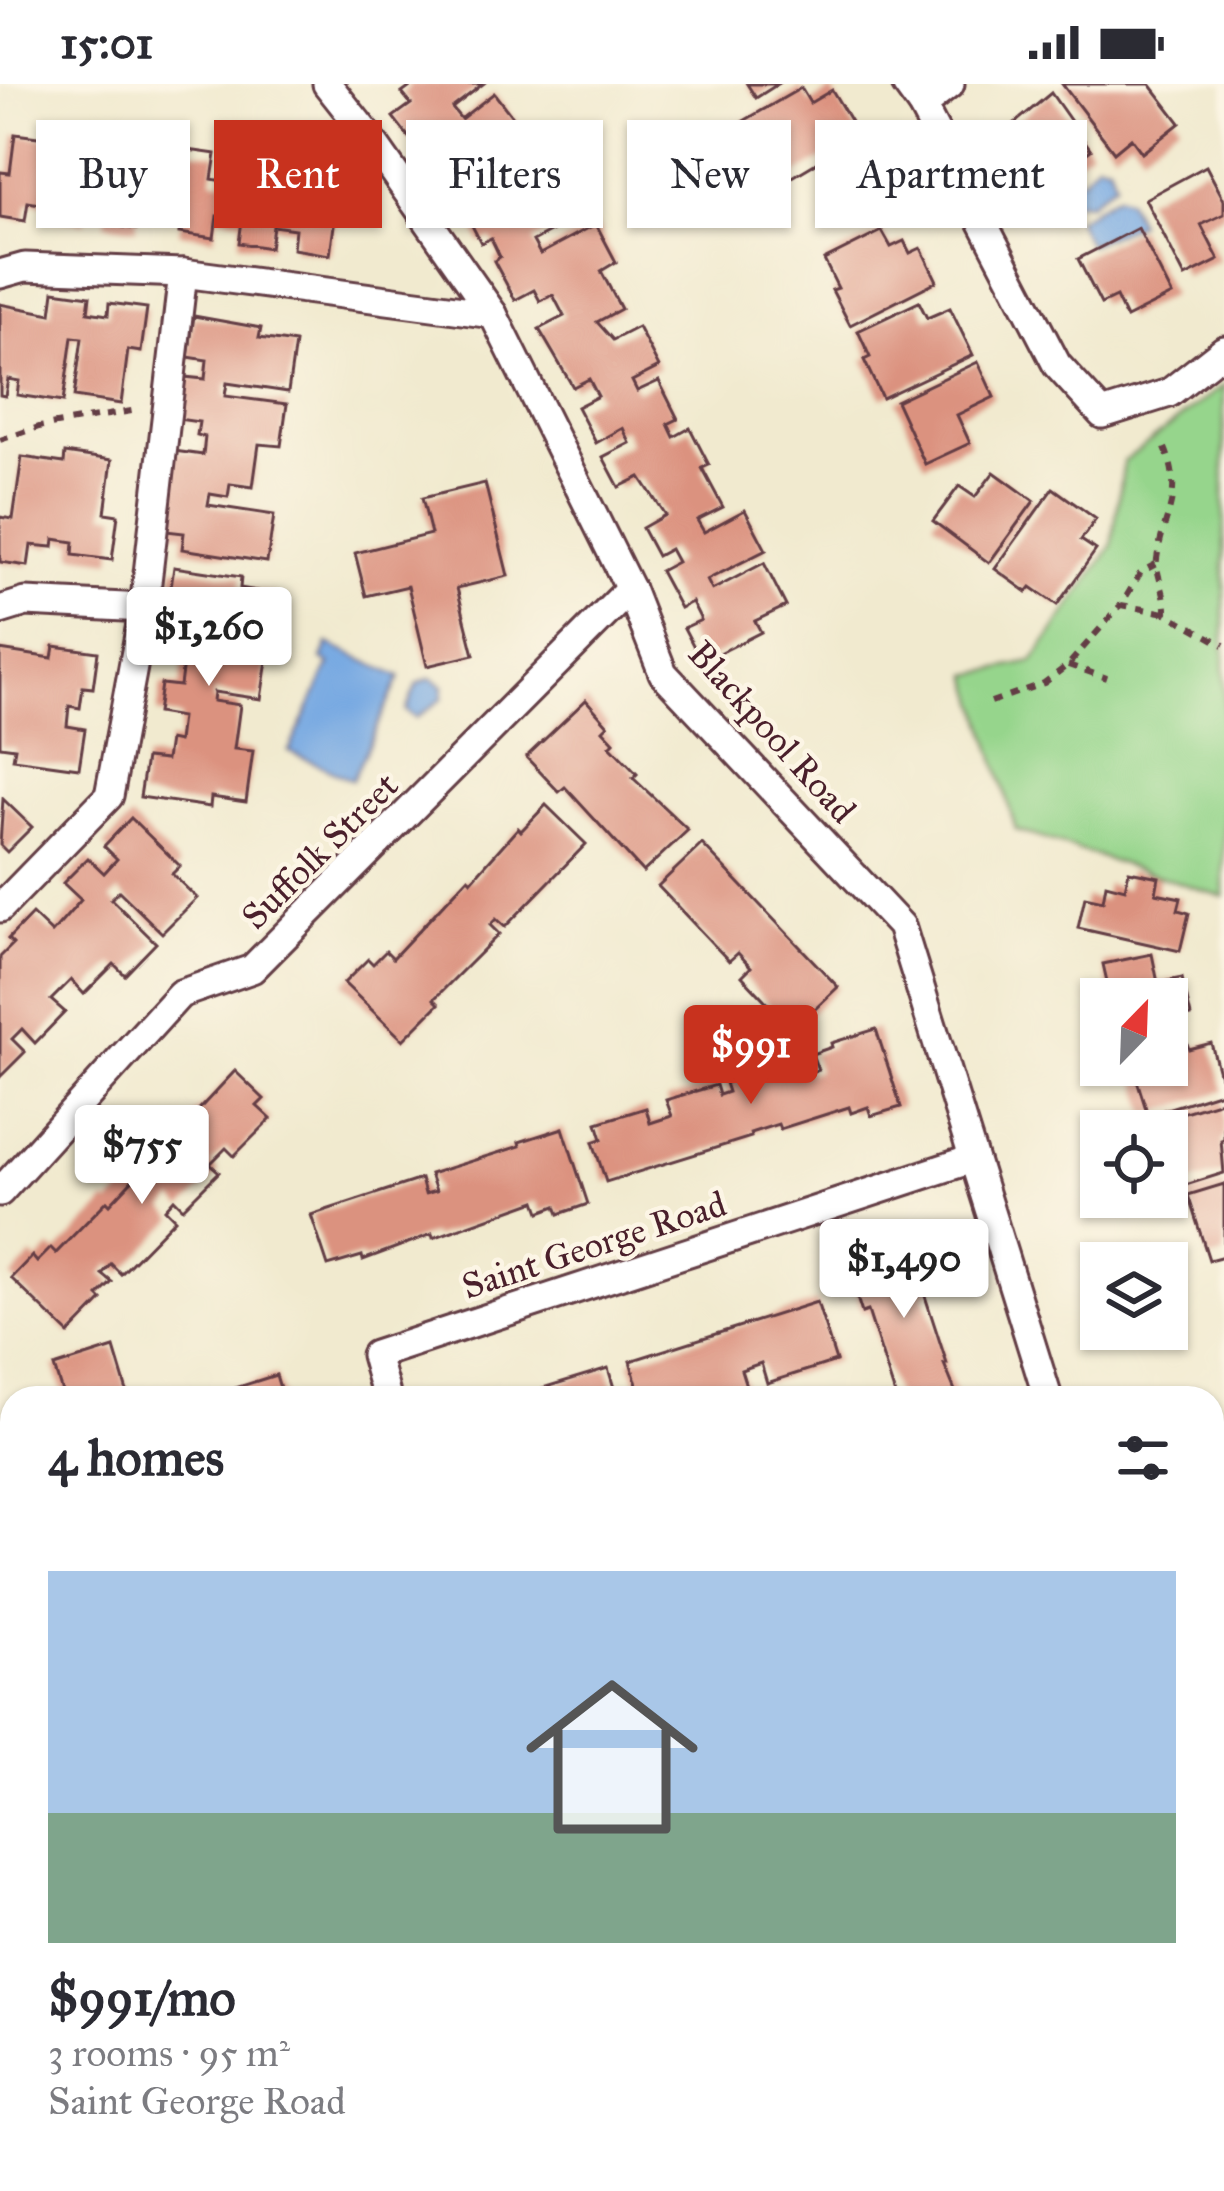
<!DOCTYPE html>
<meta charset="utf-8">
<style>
body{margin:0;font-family:"IM FELL Great Primer",serif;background:#f2f2f3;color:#2b2b33;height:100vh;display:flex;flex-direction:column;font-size:45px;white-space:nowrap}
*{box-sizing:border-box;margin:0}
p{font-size:39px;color:#7c7c81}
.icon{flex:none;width:66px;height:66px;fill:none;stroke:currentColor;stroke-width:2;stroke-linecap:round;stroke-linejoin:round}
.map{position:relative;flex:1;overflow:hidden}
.panel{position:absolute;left:0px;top:1302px;width:1224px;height:807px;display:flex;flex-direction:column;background:#fff;border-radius:36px 36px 0 0;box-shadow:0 3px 9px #0004}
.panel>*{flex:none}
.hud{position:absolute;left:36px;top:36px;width:1152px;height:108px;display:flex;gap:24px}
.needle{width:78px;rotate:23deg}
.tools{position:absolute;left:1080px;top:894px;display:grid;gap:24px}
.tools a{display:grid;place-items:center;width:108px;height:108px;border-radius:0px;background:#fff;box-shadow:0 3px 9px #0004;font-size:60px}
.price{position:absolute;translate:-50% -102px;padding:0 27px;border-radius:12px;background:#fff;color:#222;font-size:39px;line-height:78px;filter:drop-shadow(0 3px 6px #0008)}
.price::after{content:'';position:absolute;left:50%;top:72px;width:36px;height:27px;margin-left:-18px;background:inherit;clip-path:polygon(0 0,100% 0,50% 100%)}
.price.on{background:#c8321e;color:#fff}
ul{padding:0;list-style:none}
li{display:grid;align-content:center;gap:24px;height:636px;padding:0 48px}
li span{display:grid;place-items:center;height:372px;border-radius:0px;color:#555}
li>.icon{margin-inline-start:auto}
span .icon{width:216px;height:216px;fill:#fffc;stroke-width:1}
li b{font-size:51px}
h2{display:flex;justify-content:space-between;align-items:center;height:144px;padding:0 48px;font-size:51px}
.chip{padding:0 42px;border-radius:0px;background:#fff;box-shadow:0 3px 9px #0004;font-size:42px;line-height:108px}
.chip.on{background:#c8321e;color:#fff}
.status{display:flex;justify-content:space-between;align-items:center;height:84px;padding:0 60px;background:#fff;direction:ltr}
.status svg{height:33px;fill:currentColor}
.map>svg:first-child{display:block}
.green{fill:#96d58c;stroke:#707a5c;stroke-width:3}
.water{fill:#77a9e2;stroke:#606486;stroke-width:3}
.building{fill:#db927f}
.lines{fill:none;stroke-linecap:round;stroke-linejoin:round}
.street-casing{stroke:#633d44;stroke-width:33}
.path{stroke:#633d44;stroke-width:6;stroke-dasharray:9 9;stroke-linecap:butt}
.street{stroke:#fff;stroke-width:27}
.labels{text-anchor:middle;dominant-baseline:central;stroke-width:9;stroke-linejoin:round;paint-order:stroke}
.street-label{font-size:36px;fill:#4a1f2b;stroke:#fcf5e5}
</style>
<div class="status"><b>15:01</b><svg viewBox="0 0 49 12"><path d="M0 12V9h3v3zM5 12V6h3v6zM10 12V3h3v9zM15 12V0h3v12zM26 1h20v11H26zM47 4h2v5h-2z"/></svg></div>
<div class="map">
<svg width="1224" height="2107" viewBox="0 0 1224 2107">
<rect width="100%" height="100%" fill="#fcf5e5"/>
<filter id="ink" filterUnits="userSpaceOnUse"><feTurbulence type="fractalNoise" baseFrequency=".00833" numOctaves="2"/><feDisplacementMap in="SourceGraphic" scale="24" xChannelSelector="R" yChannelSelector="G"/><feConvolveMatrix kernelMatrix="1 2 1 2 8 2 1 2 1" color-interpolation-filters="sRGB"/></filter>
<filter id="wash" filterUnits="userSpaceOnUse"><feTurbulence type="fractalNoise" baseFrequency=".004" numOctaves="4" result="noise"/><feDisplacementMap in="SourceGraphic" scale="48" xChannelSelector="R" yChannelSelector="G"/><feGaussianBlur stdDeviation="2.7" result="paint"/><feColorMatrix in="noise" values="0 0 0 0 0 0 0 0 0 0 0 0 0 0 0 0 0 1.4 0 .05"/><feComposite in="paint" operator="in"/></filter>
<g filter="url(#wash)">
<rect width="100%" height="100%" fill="#f1eacf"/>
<path class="green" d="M 1224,301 L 1224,813 L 1016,746 L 970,591 L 1033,578 L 1112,462 L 1124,377 Z"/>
<g class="water">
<path d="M 1097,78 L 1109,80 L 1115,98 L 1089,119 L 1075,118 L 1068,110 L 1070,96 L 1082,95 Z"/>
<path d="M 1116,111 L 1127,116 L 1138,139 L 1089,161 L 1076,136 Z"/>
<path d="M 328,560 L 400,593 L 352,696 L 289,667 L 330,580 L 322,575 Z"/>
<path d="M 431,594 L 443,602 L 442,615 L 416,634 L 406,627 L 417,600 Z"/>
</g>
<g id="blocks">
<g class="building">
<path d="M 406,0 L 483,0 L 452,24 L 461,35 L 494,9 L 520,43 L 477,77 L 485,87 L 453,112 L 432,86 L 442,78 L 426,59 L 418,65 L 393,33 L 411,20 L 402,9 L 409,4 Z"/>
<path d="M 747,0 L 778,0 L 756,14 Z"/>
<path d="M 1062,0 L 1150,0 L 1180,39 L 1142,69 L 1131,54 L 1114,68 Z"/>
<path d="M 801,4 L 810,19 L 832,6 L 860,53 L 774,104 L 752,67 L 757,64 L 742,38 Z"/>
<path d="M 1051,9 L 1091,66 L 1038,106 L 998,53 Z"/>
<path d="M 15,50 L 61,56 L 59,75 L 69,77 L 73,52 L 118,58 L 117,68 L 127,70 L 130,52 L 174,59 L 174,64 L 216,70 L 212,95 L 222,97 L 229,50 L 275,57 L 266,119 L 276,120 L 284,61 L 335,69 L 331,102 L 339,104 L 330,171 L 293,165 L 295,145 L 273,142 L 270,164 L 239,159 L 242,136 L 217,132 L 214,154 L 179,149 L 183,119 L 162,116 L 161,121 L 140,118 L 136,145 L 105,140 L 109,112 L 89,109 L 85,139 L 49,134 L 51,122 L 28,118 L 25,137 L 0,133 L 0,88 L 10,89 Z"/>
<path d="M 1206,82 L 1224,116 L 1224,130 L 1201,141 L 1219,176 L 1185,193 L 1145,115 Z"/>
<path d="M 556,95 L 576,134 L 533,157 L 540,170 L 596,140 L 616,178 L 601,187 L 621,225 L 597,238 L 613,256 L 638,243 L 659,283 L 632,297 L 637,307 L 659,297 L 678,335 L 668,340 L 674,353 L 690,344 L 709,381 L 702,384 L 723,423 L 697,436 L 704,448 L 745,426 L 766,466 L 707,496 L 712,506 L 764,479 L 786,522 L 755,537 L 761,548 L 702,578 L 684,544 L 701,536 L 692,518 L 680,524 L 660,487 L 677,478 L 670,465 L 657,472 L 642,444 L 665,431 L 640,393 L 619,403 L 603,373 L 630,359 L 623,344 L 596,359 L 577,323 L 598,312 L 589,295 L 573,303 L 539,245 L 564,232 L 553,211 L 540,217 L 534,206 L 515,216 L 494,177 L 500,173 L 491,154 L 481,159 L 465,128 L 521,100 L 527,110 Z"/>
<path d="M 1138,144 L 1172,211 L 1126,234 L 1116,213 L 1101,220 L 1078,175 Z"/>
<path d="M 882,147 L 891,163 L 904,157 L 910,169 L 921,164 L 937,197 L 850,241 L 832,206 L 838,204 L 824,176 Z"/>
<path d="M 54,207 L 90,212 L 88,228 L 108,231 L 109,219 L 147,224 L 141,268 L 128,266 L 121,320 L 74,313 L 82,254 L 72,253 L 63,318 L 17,311 L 19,297 L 8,295 L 5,312 L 0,311 L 0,220 L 51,230 Z"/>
<path d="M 919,218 L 927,234 L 950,224 L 973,271 L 882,314 L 864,276 L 870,273 L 858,247 Z"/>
<path d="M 194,232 L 261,244 L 259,254 L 295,259 L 288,308 L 227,299 L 225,312 L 287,320 L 281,362 L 259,360 L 253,403 L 230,400 L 228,413 L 210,410 L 208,421 L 274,431 L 267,478 L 182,465 L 184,449 L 166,447 L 174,367 L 203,371 L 205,353 L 197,351 L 199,338 L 178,335 L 184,293 L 205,295 L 207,276 L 188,273 Z"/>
<path d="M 978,278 L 994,313 L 957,331 L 970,359 L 925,380 L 896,317 Z"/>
<path d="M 65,369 L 112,376 L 105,429 L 118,431 L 112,476 L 73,471 L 74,458 L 54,455 L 53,463 L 31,461 L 28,482 L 0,478 L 0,433 L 13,435 L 22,373 L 64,379 Z"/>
<path d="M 994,388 L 1034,417 L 989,479 L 933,437 L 959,402 L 975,413 Z"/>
<path d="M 485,399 L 508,492 L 457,504 L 474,571 L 427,582 L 408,502 L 366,512 L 355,469 L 431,450 L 422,414 Z"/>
<path d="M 1053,404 L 1096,435 L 1081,456 L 1096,466 L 1057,521 L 1031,503 L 1027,508 L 995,485 Z"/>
<path d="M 174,483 L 241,493 L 240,504 L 275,510 L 268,559 L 207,550 L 205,561 L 268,570 L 261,615 L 214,608 L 213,617 L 240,621 L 234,665 L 253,667 L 246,718 L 211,713 L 210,723 L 140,713 L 146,674 L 166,676 L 169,656 L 178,658 L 181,633 L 157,629 L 161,600 L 180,602 L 183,578 L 162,575 L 166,543 L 186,546 L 189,526 L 168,523 Z"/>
<path d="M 54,562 L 98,568 L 93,604 L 83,603 L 80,624 L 69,622 L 67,642 L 85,645 L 79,684 L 13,675 L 15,664 L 0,662 L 0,566 L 52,574 Z"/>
<path d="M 586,616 L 608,641 L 603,646 L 614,658 L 610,662 L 637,690 L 633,694 L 688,746 L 643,788 L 565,703 L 559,708 L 526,673 Z"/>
<path d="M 3,715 L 32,743 L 7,768 L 0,761 Z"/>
<path d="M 546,721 L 586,760 L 505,843 L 496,835 L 490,841 L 499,850 L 434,915 L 439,920 L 403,956 L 344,899 L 368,875 L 373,880 L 386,867 L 393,874 L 468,794 L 471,797 L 518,744 L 521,747 Z"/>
<path d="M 131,734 L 180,782 L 172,790 L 197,814 L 162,849 L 119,807 L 111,815 L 156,859 L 125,891 L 114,880 L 84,910 L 71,896 L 51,916 L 65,928 L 35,959 L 22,945 L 12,955 L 25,968 L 0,993 L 0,873 L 13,860 L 8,855 L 32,830 L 52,849 L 81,816 L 63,799 L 88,774 L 104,789 L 117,775 L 104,762 Z"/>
<path d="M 702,760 L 838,903 L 793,946 L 742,892 L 751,883 L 738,869 L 729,877 L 658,802 Z"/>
<path d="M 1129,787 L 1159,793 L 1156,809 L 1181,814 L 1178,826 L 1189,829 L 1180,867 L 1078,844 L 1085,813 L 1103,817 L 1106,800 L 1125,805 Z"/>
<path d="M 1152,870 L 1158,899 L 1182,894 L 1191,932 L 1167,937 L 1167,915 L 1111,915 L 1103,880 Z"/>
<path d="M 876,945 L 901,1023 L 871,1032 L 868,1023 L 851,1029 L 849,1023 L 780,1045 L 778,1040 L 750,1049 L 751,1053 L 606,1098 L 593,1058 L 602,1055 L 597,1039 L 646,1024 L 650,1039 L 672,1032 L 666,1016 L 716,1001 L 719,1011 L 728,1008 L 725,999 L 804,973 L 809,989 L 818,986 L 812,970 L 832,963 L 831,959 Z"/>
<path d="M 1182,946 L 1189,965 L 1211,959 L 1224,1007 L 1148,1031 L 1132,981 L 1167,981 L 1167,951 Z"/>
<path d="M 235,987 L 264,1015 L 257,1022 L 271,1035 L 234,1072 L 226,1064 L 210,1080 L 219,1088 L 183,1124 L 174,1115 L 165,1125 L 175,1135 L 121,1190 L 111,1180 L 102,1190 L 112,1198 L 98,1212 L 102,1216 L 69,1250 L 11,1194 L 32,1172 L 37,1178 L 51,1164 L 56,1169 L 107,1117 L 110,1120 Z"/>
<path d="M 1224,1016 L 1224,1055 L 1221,1056 L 1224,1089 L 1176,1104 L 1167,1074 L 1167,1047 L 1158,1047 L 1155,1037 Z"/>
<path d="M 563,1044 L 588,1120 L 559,1130 L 556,1122 L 540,1128 L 536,1117 L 433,1154 L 432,1150 L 363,1176 L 362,1172 L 328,1182 L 311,1131 L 421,1095 L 425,1110 L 436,1107 L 430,1090 L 520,1062 L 519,1058 Z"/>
<path d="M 1224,1100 L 1224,1172 L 1209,1176 L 1188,1111 Z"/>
<path d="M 926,1158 L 936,1189 L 929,1191 L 933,1206 L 924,1209 L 947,1280 L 944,1280 L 958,1314 L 896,1314 L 868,1227 L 862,1229 L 847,1183 Z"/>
<path d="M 817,1218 L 836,1277 L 767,1299 L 761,1279 L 741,1286 L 747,1305 L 717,1314 L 641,1314 L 630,1277 Z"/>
<path d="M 114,1264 L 129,1314 L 64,1314 L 54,1283 Z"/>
<path d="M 608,1284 L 617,1314 L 514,1314 L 513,1313 Z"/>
<path d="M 276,1291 L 283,1314 L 207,1314 L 207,1313 Z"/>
<path d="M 0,1763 L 12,1767 L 12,1825 L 1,1856 Z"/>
<path d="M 246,2097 L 390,2097 L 386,2107 L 248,2107 L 243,2105 Z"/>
<path d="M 895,2097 L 955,2097 L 951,2107 L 921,2107 Z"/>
<path d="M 1142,2097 L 1207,2097 L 1210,2107 L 1145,2107 Z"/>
</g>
</g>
</g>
<g filter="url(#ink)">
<use href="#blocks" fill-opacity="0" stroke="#633d44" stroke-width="3"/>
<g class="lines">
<g class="street-casing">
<g id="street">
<path d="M 327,0 L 369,53 L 493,230 L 630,505 L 663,589 L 901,842 L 1048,1314"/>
<path d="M 906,0 L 922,22 L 1057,281 L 1102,330 L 1169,309 L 1224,266"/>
<path d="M 922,22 L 950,0"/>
<path d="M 0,190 L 25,183 L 183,189 L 493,230"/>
<path d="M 0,526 L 26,518 L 144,524"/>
<path d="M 0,824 L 109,712 L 144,524 L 183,189"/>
<path d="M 0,1108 L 180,910 L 252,885 L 630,505"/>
<path d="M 387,1314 L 375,1271 L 972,1075"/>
<path d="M 0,1372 L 12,1413"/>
<path d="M 1212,1831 L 1224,1870"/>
<path d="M 46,2097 L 49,2107"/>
<path d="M 653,2097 L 680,2107"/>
</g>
</g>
<g class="path">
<path d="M 0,356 L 39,343 L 137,326"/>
<path d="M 1165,364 C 1185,412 1163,430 1157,475 C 1155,489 1167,510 1166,529 L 1224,561"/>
<path d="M 1156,480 L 1141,488 L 1121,521 L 1166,529"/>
<path d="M 1068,581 L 1107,594"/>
<path d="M 991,618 L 1044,599 L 1068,581 L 1121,521"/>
</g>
<use href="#street" class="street"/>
</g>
</g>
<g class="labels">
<g class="street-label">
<text transform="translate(772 648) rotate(48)">Blackpool Road</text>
<text transform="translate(320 767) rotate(-45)">Suffolk Street</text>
<text transform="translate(594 1161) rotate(-18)">Saint George Road</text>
</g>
</g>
</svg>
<div class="tools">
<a><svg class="needle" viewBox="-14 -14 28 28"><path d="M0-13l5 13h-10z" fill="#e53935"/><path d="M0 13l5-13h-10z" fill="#7c7c81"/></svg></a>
<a><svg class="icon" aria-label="locate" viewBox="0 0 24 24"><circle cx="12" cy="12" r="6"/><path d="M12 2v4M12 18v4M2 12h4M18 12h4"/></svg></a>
<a><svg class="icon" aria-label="layers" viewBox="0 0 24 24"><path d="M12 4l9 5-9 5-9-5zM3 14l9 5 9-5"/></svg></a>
</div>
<b class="price" style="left:209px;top:605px">$1,260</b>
<b class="price on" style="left:751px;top:1023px">$991</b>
<b class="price" style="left:142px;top:1123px">$755</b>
<b class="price" style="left:904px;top:1237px">$1,490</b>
<div class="hud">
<a class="chip">Buy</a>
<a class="chip on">Rent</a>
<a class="chip">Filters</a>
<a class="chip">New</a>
<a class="chip">Apartment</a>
</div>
<section class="panel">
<h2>4 homes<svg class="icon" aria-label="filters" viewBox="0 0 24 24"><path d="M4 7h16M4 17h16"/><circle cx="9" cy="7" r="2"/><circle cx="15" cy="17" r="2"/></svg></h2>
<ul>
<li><span style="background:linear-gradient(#a9c7e8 65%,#7fa58c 0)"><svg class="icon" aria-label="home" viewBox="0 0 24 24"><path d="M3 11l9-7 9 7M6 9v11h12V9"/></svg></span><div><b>$991/mo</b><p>3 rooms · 95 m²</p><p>Saint George Road</p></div></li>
</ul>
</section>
</div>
